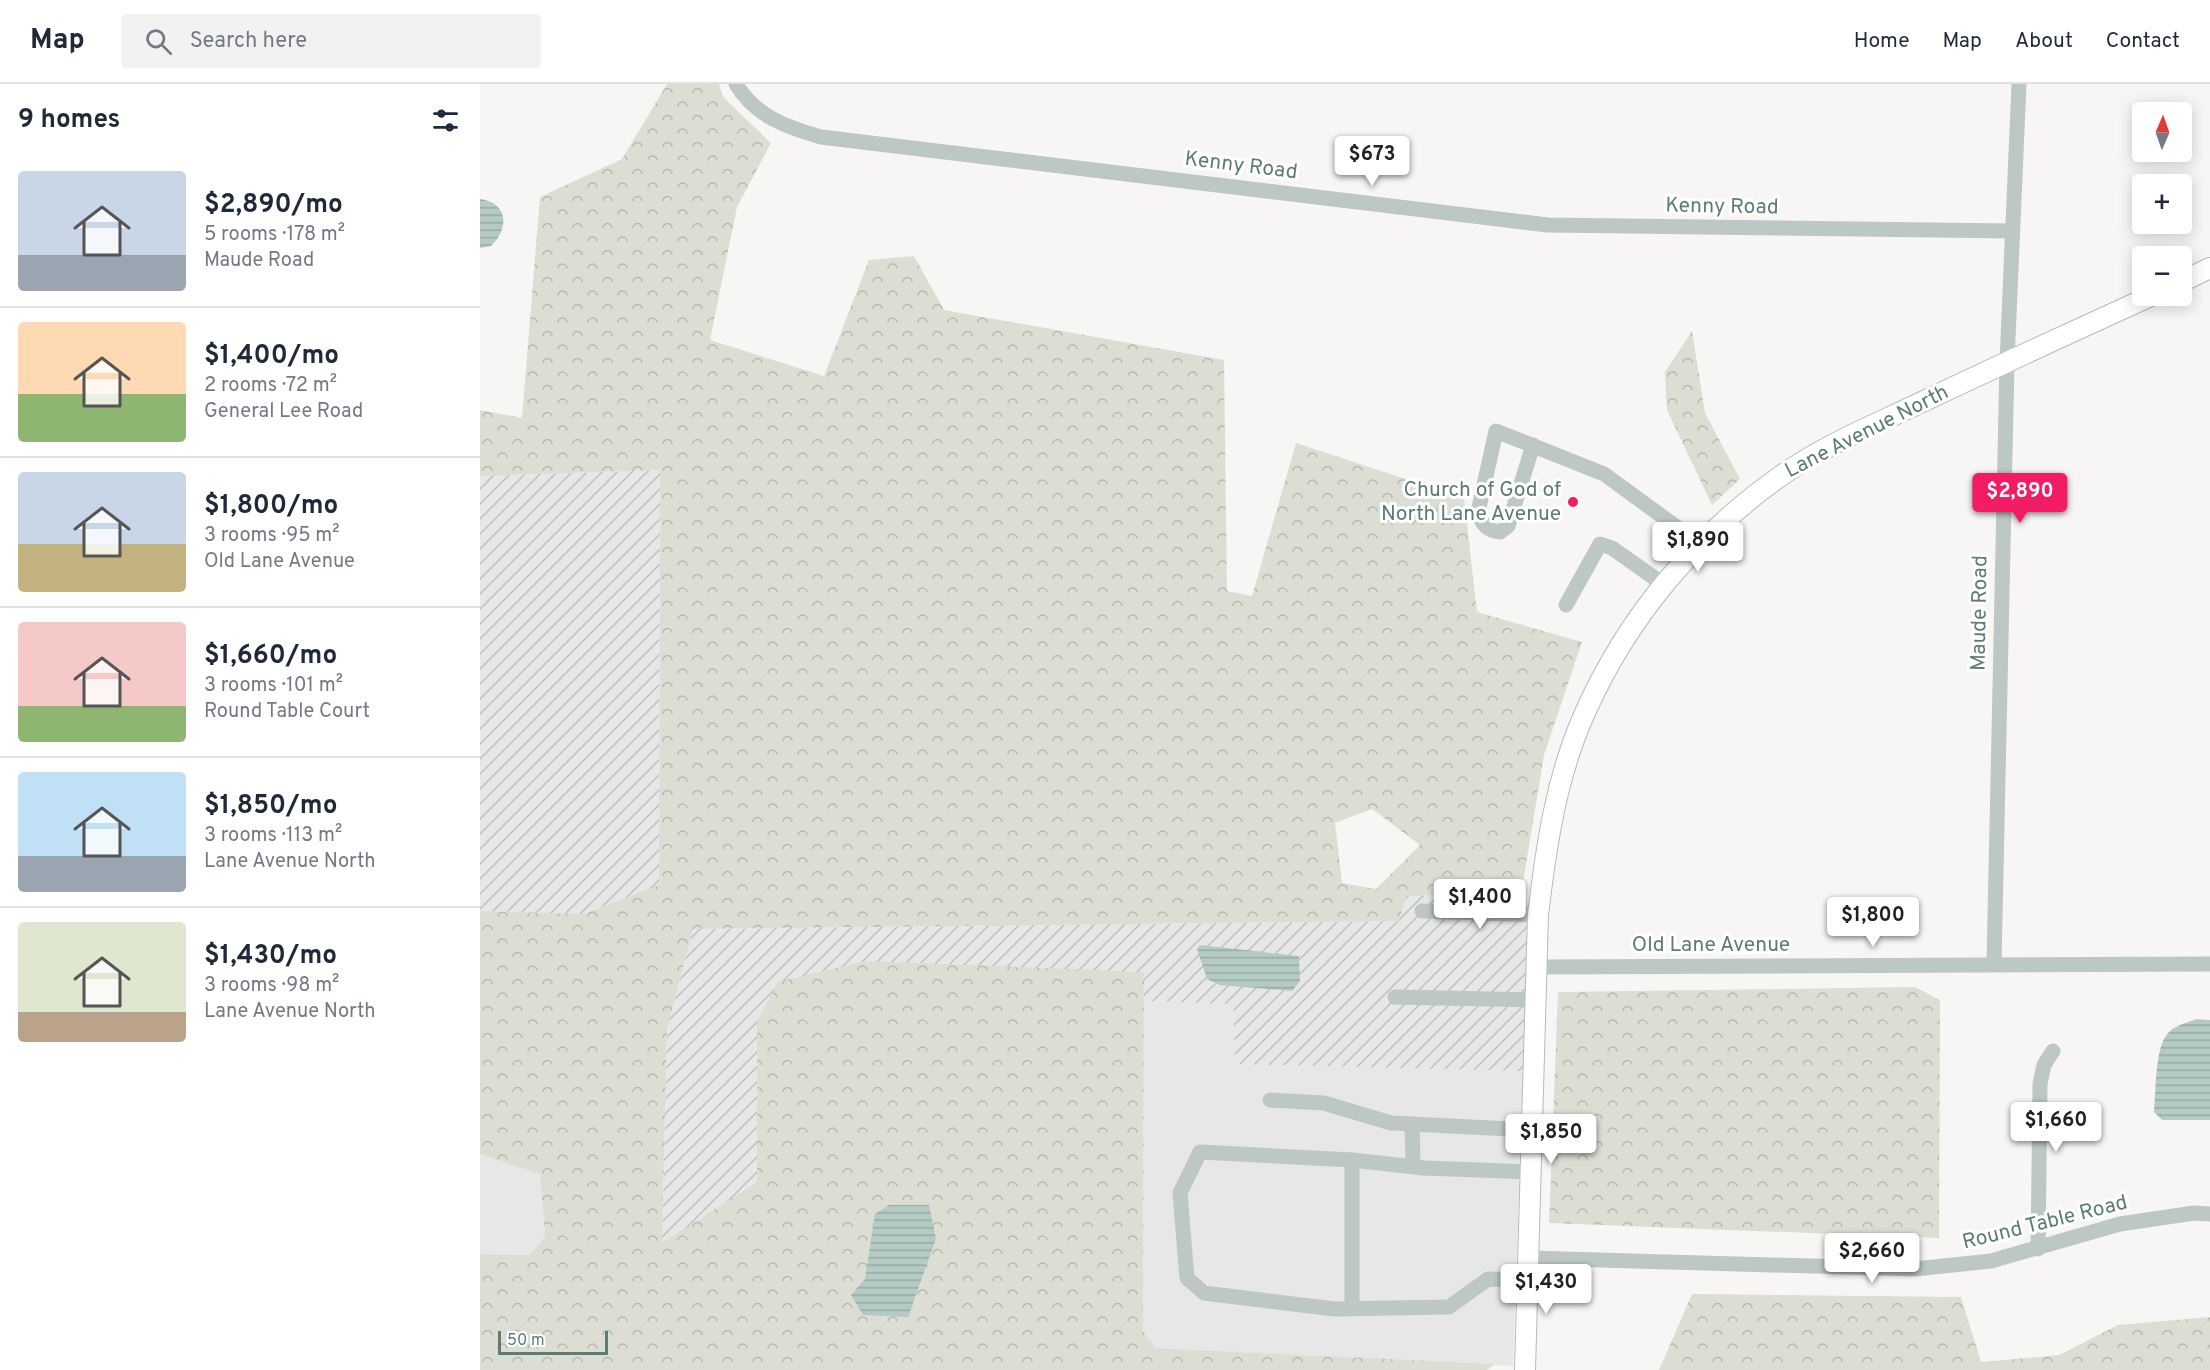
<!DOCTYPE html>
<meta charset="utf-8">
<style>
body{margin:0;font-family:Overpass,sans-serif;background:#f2f2f3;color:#1f2937;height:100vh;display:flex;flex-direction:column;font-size:22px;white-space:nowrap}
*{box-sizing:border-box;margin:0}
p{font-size:20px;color:#747a83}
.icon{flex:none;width:33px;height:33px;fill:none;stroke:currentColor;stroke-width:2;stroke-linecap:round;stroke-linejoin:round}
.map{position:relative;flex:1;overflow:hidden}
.panel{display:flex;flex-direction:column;background:#fff;width:480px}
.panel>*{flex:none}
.needle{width:39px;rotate:2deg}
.fabs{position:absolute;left:1652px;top:18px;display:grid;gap:12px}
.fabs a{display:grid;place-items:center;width:60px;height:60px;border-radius:6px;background:#fff;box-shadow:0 3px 15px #0003;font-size:30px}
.scale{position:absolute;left:18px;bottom:15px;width:110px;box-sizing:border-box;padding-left:6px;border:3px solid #5c7c78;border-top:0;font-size:16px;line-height:21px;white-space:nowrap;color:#5c7c78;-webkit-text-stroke:4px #fff;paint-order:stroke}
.price{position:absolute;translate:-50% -51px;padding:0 14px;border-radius:6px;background:#fff;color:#222;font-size:20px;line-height:39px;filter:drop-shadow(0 2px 3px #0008)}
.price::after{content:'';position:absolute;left:50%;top:36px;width:18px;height:14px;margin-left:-9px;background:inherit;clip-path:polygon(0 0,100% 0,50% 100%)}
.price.selected{background:#f11c63;color:#fff}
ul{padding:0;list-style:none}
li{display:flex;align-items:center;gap:18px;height:150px;padding:0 18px}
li+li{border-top:2px solid #e0e1e3}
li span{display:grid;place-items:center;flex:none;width:168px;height:120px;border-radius:6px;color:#555}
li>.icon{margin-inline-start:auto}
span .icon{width:72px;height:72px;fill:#fffc;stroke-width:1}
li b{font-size:26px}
h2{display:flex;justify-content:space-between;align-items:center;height:72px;padding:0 18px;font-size:26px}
header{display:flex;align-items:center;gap:36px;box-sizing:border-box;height:84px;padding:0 30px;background:#fff;border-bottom:2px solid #e0e1e3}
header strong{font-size:28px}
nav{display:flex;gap:33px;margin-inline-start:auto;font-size:21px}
.search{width:420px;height:54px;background:#f2f2f3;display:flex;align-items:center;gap:15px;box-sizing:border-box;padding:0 21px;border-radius:6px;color:#747a83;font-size:22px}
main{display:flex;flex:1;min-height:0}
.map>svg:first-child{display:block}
.built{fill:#e6e7e6}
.industrial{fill:url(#industrial-furrows)}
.forest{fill:url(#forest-crowns);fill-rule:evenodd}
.water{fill:url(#water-rules)}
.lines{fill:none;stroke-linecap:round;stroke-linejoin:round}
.major-casing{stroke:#b1bcbb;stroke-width:22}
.minor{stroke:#bdc7c6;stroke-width:15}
.major{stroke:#fff;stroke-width:20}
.poi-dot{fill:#f11c63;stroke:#fff;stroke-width:2}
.labels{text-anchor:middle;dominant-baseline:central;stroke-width:6;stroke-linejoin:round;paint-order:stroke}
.street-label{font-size:21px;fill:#5c7c78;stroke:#fff}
.poi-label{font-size:21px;fill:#5c7c78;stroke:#fff;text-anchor:end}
</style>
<header>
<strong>Map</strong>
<div class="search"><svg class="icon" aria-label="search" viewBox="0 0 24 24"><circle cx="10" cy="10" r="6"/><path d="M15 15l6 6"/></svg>Search here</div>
<nav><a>Home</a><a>Map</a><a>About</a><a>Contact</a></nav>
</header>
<main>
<section class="panel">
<h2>9 homes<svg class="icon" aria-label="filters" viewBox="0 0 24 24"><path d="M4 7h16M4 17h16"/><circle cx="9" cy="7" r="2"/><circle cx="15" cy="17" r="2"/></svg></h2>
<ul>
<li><span style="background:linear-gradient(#c9d6e8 70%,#9aa5b1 0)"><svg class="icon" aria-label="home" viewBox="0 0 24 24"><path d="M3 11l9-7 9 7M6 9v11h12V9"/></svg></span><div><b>$2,890/mo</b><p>5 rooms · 178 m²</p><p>Maude Road</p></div></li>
<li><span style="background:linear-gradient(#ffd9b3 60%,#8fb573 0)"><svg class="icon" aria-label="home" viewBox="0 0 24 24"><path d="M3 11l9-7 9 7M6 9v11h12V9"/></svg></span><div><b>$1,400/mo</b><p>2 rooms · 72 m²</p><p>General Lee Road</p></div></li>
<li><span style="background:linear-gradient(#c9d6e8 60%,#c2b280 0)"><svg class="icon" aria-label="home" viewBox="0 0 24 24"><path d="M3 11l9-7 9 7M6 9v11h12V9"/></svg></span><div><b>$1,800/mo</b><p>3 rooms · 95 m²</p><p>Old Lane Avenue</p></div></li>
<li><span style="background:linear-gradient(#f6c9c9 70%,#8fb573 0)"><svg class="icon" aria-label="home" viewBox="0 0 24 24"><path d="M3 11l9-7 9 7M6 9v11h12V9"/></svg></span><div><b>$1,660/mo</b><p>3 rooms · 101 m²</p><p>Round Table Court</p></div></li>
<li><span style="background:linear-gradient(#bfe0f5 70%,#9aa5b1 0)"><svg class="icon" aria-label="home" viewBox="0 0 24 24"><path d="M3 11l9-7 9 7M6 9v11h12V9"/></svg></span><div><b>$1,850/mo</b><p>3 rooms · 113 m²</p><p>Lane Avenue North</p></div></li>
<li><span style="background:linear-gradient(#dfe7d0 75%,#b9a48a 0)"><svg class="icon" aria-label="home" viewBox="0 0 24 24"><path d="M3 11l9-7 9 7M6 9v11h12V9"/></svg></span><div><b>$1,430/mo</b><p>3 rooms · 98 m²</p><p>Lane Avenue North</p></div></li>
</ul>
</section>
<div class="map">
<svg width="1730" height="1286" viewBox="0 0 1730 1286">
<defs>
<pattern id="industrial-furrows" width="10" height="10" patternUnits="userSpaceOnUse" patternTransform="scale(1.5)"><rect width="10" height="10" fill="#e6e7e6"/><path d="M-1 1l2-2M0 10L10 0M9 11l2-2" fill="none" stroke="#bec0bf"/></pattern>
<pattern id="forest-crowns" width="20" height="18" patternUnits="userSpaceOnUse" patternTransform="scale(1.5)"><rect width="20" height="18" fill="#ddded3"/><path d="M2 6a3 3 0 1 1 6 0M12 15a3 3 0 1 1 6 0" fill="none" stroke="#b6b9b0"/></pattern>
<pattern id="water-rules" width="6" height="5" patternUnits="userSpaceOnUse" patternTransform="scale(1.5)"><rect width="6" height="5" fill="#b6cac4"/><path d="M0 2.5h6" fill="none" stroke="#97a9a4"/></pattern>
</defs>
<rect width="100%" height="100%" fill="#f8f6f5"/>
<g class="built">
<path d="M 664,917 L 753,920 L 755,980 L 1043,987 L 1033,1282 L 676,1264 L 663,1247 Z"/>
<path d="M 0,1070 L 60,1089 L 65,1152 L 50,1171 L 0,1170 Z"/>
</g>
<g class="industrial">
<path d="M 180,386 L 179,802 L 104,830 L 0,827 L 0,392 Z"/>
<path d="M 1041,810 L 1050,820 L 1043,987 L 755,980 L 753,920 L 664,917 L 664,889 L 277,938 L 277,1098 L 182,1160 L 187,945 L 213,845 L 919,837 L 926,812 Z"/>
</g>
<g class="forest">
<path d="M 187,0 L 239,0 L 243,13 L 291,59 L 257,123 L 230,256 L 344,292 L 389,176 L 434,172 L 464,226 L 744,276 L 747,507 L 772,512 L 816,359 L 984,414 L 997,528 L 1102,558 L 1064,671 L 1041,810 L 926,812 L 919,837 L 213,845 L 187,945 L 182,1159 L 277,1098 L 277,938 L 298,898 L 385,877 L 664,888 L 663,1247 L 676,1264 L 1015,1280 L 1007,1286 L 0,1286 L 0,1170 L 50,1171 L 65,1152 L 60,1090 L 0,1070 L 0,827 L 104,830 L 179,801 L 180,386 L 0,392 L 0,326 L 42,334 L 60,113 L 142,75 ZM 892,725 L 940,761 L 896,805 L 862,799 L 855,739 Z"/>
<path d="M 1212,247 L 1225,329 L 1260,395 L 1232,421 L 1187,326 L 1185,288 Z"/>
<path d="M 1435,903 L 1460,916 L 1459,1154 L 1069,1139 L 1078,908 Z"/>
<path d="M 1212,1210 L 1481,1213 L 1501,1278 L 1579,1271 L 1638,1241 L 1730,1233 L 1730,1286 L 1179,1286 Z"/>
</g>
<g class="water">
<path d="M 0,115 C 29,119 29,145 11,162 L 0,164 Z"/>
<path d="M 720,861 L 819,872 L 820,897 L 812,907 L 740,901 L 727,895 L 717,865 Z"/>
<path d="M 1717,935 L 1730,936 L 1730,1036 L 1682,1036 L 1674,1028 C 1676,1008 1675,970 1685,953 C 1692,942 1705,939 1717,935 Z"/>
<path d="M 409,1121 L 449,1121 L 456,1155 L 428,1233 L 383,1231 L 371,1211 L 385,1195 L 395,1130 Z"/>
</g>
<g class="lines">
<g class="major-casing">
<g id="major">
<path d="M 1701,198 L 1730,184"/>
<path d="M 1045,1286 L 1058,831 C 1066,763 1076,694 1104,631 C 1147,533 1217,450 1305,389 C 1347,360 1396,340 1442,318 C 1518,282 1594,247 1671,212"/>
</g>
</g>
<g class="minor">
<path d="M 256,0 C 275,32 306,43 341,53 L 1068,141 L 1532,147"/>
<path d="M 1053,361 L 1028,442 L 1020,448 C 1007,446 1002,441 998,428 L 1016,347 L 1124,390 L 1220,460"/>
<path d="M 1086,521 L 1120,460 L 1132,464 L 1183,500"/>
<path d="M 942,827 L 1058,831"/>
<path d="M 1514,880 L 1527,278 L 1539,0"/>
<path d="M 1057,883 L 1730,880"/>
<path d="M 915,913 L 1056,916"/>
<path d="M 790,1016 L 844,1019 L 911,1039 L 1053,1046"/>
<path d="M 932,1040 L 933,1082"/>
<path d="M 872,1076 L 720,1068 L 700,1109 L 707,1194 L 724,1209 L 854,1225 L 969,1223 L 1008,1195 L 1049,1196"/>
<path d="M 1558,1165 L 1560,1000 L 1564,981 L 1573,967"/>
<path d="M 1049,1174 L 1435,1185 L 1511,1177 L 1640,1140 L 1714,1129 L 1730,1130"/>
<path d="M 872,1225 L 872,1076 L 944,1084 L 1052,1088"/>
</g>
<use href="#major" class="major"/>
</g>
<circle class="poi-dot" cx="1093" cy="418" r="6"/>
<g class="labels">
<g class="street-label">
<text transform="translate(761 82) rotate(7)">Kenny Road</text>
<text transform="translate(1242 123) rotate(1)">Kenny Road</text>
<text transform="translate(1387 348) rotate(-27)">Lane Avenue North</text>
<text transform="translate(1500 529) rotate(-89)">Maude Road</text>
<text x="1231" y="861">Old Lane Avenue</text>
<text transform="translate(1565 1139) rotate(-14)">Round Table Road</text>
</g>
<g class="poi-label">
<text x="1081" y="406">Church of God of<tspan x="1081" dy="24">North Lane Avenue</tspan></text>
</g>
</g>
</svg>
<div class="fabs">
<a><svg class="needle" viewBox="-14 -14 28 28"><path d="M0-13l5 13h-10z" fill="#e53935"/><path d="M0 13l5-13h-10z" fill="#747a83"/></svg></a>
<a>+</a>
<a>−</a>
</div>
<div class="scale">50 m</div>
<b class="price" style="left:892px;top:103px">$673</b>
<b class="price selected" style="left:1540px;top:440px">$2,890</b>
<b class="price" style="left:1218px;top:489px">$1,890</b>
<b class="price" style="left:1000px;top:846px">$1,400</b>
<b class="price" style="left:1393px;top:864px">$1,800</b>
<b class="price" style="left:1576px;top:1069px">$1,660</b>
<b class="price" style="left:1071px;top:1081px">$1,850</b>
<b class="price" style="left:1392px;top:1200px">$2,660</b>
<b class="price" style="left:1066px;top:1231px">$1,430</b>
</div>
</main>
